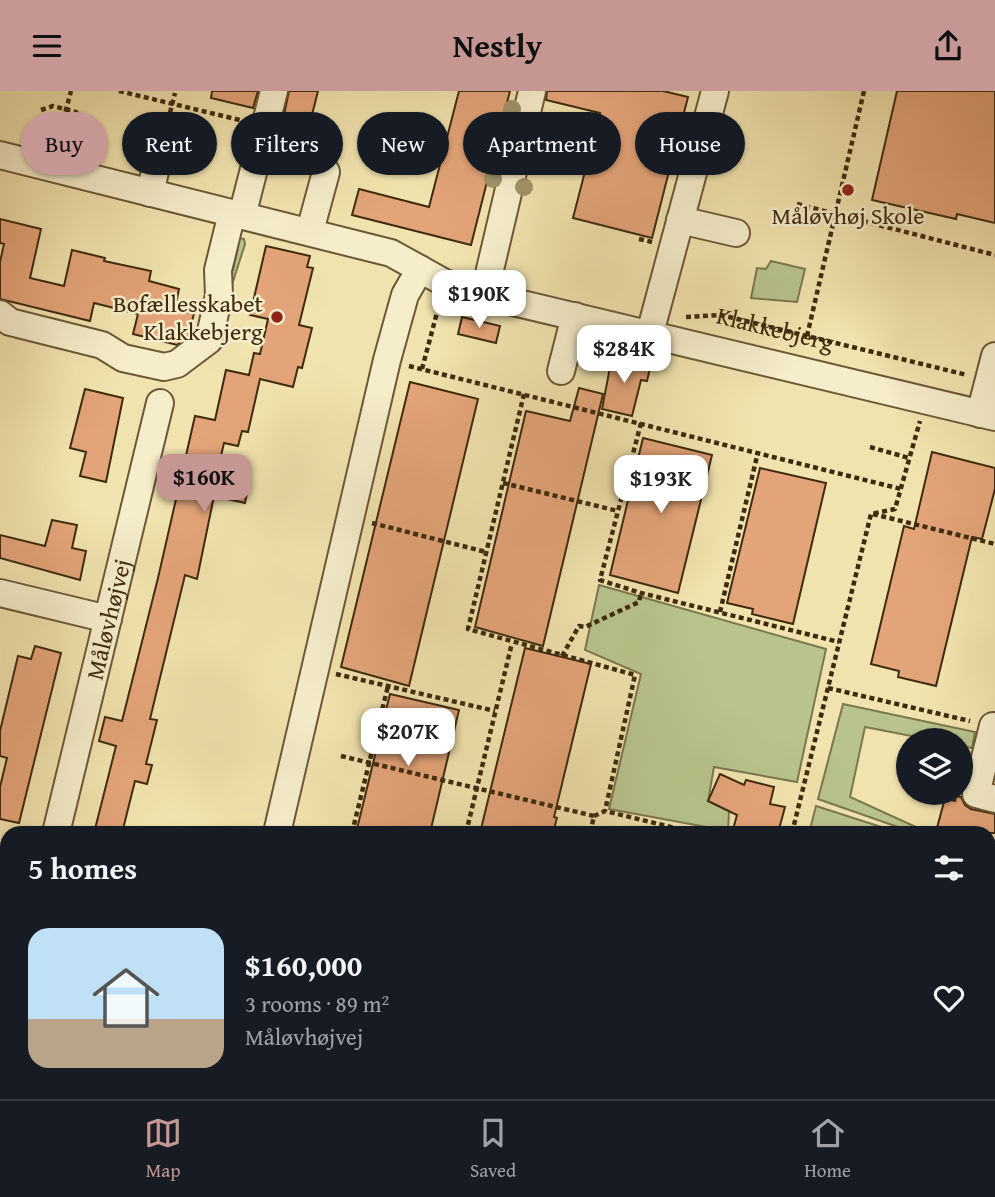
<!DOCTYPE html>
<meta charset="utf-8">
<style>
body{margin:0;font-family:"Gentium Book Plus",serif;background:#20242c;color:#f1f3f6;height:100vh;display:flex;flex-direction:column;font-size:26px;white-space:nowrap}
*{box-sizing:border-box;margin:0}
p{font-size:23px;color:#9ea1a6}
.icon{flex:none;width:38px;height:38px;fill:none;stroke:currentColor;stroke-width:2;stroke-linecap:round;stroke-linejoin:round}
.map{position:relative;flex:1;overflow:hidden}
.sheet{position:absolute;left:0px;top:735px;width:996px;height:273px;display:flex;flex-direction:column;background:#171b24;border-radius:21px 21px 0 0;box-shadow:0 2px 5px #0004}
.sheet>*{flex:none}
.top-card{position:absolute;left:21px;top:21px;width:954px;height:63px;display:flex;gap:14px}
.tools{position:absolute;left:896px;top:637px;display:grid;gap:14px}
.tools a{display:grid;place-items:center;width:77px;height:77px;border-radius:50%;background:#171b24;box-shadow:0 2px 5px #0004;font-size:35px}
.price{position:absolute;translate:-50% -60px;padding:0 16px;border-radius:14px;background:#fff;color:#222;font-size:23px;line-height:46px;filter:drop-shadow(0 2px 4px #0008)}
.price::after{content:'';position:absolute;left:50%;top:42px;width:21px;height:16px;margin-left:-10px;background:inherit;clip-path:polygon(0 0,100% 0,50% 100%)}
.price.current{background:#c59692;color:#111}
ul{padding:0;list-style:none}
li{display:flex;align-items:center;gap:21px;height:175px;padding:0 28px}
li+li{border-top:2px solid #363941}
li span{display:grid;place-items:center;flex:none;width:196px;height:140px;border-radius:21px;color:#555}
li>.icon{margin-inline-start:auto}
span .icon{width:84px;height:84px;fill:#fffc;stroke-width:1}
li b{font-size:30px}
h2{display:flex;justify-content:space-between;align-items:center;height:84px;padding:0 28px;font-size:30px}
.tag{padding:0 24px;border-radius:32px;background:#171b24;box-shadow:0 2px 5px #0004;font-size:24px;line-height:63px}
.tag.current{background:#c59692;color:#111}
header{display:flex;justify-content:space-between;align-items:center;height:91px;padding:0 28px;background:#c59692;color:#111;font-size:32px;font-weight:700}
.menu{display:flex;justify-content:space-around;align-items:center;height:98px;border-top:2px solid #363941;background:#171b24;font-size:19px;color:#9ea1a6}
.menu a{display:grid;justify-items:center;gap:4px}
.menu .current{color:#c59692}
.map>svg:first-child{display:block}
.green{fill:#b8c48c;stroke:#7b784d;stroke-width:2}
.building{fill:#e4a479;stroke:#3e2b0e;stroke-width:2}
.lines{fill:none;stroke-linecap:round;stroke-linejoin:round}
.minor-casing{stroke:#6b5936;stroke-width:30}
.path{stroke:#3e2b0e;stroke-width:4.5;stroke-dasharray:5 3.5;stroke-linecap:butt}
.minor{stroke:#f6edcb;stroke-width:26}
.tree{fill:#9f9368}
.poi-dot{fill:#8f2418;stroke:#f6edcb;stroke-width:2.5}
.labels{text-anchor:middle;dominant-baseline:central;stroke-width:5;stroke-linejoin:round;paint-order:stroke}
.poi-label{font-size:24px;fill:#3e2b0e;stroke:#f6edcb}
.street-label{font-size:24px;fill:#3e2b0e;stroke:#f6edcb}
</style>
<header><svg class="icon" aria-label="menu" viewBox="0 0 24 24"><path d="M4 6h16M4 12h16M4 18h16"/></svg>Nestly<svg class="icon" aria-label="share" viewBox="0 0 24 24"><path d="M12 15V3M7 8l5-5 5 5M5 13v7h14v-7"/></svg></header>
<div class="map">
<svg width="995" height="1008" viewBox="0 0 995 1008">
<rect width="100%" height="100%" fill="#f1e3af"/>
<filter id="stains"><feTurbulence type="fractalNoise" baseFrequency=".00286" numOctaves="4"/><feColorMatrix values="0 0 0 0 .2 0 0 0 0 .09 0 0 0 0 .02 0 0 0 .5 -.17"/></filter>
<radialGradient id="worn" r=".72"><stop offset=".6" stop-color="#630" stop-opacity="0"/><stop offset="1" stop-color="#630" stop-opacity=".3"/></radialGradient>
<g class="green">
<path d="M 240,147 L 244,148 L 245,153 L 230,200 L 228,179 L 233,179 L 238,157 L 233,154 Z"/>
<path d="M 771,170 L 805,178 L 797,211 L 751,207 L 757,177 L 766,178 Z"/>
<path d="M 599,494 L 826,558 L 797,691 L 714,676 L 708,710 L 729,720 L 728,740 L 609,718 L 641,583 L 585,559 Z"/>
<path d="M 843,613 L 975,641 L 972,657 L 961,655 L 961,649 L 932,649 L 865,636 L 850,706 L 929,742 L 915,742 L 818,708 Z"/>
<path d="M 816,715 L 900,742 L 809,742 Z"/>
<path d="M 989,764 L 995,766 L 995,798 L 989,793 Z"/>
<path d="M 989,799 L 995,804 L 995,1008 L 803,1008 L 805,1001 L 989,1001 Z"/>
</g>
<g class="building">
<path d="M 212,0 L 258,0 L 253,17 L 211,7 Z"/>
<path d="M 289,0 L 318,0 L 307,44 L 281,38 Z"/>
<path d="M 459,0 L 510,0 L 471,154 L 352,124 L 359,98 L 429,116 Z"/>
<path d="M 547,0 L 663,0 L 688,6 L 652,147 L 573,127 L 600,22 L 546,9 Z"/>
<path d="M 897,0 L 995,0 L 995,132 L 957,123 L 956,128 L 872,109 Z"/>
<path d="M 53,39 L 71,43 L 67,61 L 49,56 Z"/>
<path d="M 0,128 L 41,138 L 30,187 L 64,195 L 72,159 L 105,167 L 104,170 L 151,180 L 149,190 L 179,198 L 175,218 L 194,223 L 188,245 L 177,254 L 133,243 L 138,223 L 94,212 L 90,230 L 0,208 L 0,171 L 4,153 L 0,152 Z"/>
<path d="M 266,155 L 310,165 L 307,176 L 313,177 L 299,234 L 312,237 L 302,277 L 298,276 L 293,296 L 260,288 L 248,341 L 242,340 L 238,355 L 224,352 L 216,386 L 249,393 L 245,412 L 214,405 L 197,488 L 185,484 L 150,628 L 157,629 L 146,673 L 152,674 L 147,693 L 135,690 L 122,742 L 94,742 L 116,655 L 99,650 L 105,626 L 122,630 L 158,487 L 195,325 L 215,329 L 226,279 L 249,284 L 254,262 L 260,263 L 268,228 L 250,224 Z"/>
<path d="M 462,226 L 500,235 L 496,252 L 458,243 Z"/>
<path d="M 612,266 L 651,273 L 647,290 L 641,289 L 632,325 L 602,318 Z"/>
<path d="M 410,291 L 478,308 L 409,595 L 341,576 Z"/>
<path d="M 579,297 L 603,303 L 543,555 L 475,536 L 526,320 L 570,330 Z"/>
<path d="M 85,298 L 123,307 L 106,391 L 80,385 L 86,361 L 70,357 Z"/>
<path d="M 643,347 L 712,364 L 678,502 L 610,484 Z"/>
<path d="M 932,361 L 995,377 L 995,398 L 982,448 L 972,446 L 936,595 L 898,586 L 899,580 L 871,573 L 904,435 L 914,438 Z"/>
<path d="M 760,377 L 826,392 L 793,533 L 752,523 L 753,518 L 727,512 Z"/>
<path d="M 52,429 L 77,434 L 72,457 L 86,460 L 80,489 L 0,467 L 0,444 L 45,455 Z"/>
<path d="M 35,555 L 61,562 L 19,732 L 0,728 L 0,696 L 7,667 L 0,665 L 0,640 L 18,565 L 31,568 Z"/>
<path d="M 525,557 L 591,573 L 554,726 L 557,727 L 553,742 L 480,742 Z"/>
<path d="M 390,603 L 459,619 L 430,742 L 356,742 Z"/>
<path d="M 720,683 L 744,694 L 746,689 L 774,696 L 770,713 L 785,716 L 778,742 L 732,742 L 737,724 L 708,710 Z"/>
<path d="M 956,705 L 961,706 L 965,714 L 971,718 L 995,723 L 995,742 L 947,742 L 948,739 L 937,737 L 945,707 L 955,710 Z"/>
</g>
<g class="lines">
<g class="minor-casing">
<g id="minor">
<path d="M 0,64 L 391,162 L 445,192 L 484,204 L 995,326"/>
<path d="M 150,102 L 162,51"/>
<path d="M 242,125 L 274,0"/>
<path d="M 680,129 L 736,142"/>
<path d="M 310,140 L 326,81"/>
<path d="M 484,204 L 532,0"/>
<path d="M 0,223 L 10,231 L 102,254 L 123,267 L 164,276 L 177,273 L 209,249 L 219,204 L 218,179 L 232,122"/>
<path d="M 650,242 L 715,0"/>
<path d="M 561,280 L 575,225"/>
<path d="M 980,323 L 995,265"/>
<path d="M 0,502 L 108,528"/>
<path d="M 993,635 L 976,703 L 995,708"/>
<path id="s2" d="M 56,742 L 160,312"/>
<path d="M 277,742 L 387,269 L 405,204 L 420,178"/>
<path d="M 0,891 L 7,889"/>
<path d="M 134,1001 L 165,1008"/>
<path d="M 108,1008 L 110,1001"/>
<path d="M 214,1008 L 216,1001"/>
</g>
</g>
<g class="path">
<path d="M 119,0 L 244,30"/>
<path d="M 41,19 L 53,15 L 76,21 L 82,31"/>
<path d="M 168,30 L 175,2"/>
<path d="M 61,37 L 71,0"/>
<path d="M 279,69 L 288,72"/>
<path d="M 797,113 L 995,164"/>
<path d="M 639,148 L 652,151"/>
<path id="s1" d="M 686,226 L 721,224 L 967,284"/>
<path d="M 807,245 L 864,0"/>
<path d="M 409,275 L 901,398"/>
<path d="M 422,278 L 439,214"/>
<path d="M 524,303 L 468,538 L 635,584 L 605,720"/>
<path d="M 641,332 L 600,489 L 641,502 L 839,551"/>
<path d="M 870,356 L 909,367"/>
<path d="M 503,392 L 618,420"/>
<path d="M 873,423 L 995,453"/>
<path d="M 372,432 L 486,461"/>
<path d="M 720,521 L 758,361"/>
<path d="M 562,565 L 579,535 L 585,536 L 639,511 L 641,502"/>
<path d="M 336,583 L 495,620"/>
<path d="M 828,597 L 970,630"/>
<path d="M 341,665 L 594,725 L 590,742"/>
<path d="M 594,725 L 605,720 L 696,742"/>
<path d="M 352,742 L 388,595"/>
<path d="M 466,742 L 512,552"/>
<path d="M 792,742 L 871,423 L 895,418 L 920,330"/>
<path d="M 374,1001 L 403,1008"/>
<path d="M 250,1008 L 255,1001"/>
<path d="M 287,1008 L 288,1001"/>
<path d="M 420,1008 L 421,1001"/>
<path d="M 543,1008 L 545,1001"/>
<path d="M 673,1008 L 674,1001"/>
</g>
<use href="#minor" class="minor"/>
</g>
<g class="tree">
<circle cx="512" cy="18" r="9"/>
<circle cx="505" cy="41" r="9"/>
<circle cx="535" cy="50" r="9"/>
<circle cx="501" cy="64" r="9"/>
<circle cx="531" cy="68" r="9"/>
<circle cx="493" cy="88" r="9"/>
<circle cx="524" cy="96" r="9"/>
</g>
<g class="poi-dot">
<circle cx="848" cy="99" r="7"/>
<circle cx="277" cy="226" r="7"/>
</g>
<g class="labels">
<g class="poi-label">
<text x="848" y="124">Måløvhøj Skole</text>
<text x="263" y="212" text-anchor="end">Bofællesskabet<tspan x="263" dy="28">Klakkebjerg</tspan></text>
</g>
<g class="street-label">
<text stroke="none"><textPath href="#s1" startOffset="91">Klakkebjerg</textPath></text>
<text stroke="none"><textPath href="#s2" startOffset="220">Måløvhøjvej</textPath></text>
</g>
</g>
<rect width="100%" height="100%" filter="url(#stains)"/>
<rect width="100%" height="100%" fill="url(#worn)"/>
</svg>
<div class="tools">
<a><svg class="icon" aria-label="layers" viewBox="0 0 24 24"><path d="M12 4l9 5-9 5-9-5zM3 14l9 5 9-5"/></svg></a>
</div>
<b class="price" style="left:479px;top:239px">$190K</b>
<b class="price" style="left:624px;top:294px">$284K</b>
<b class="price current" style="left:204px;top:423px">$160K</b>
<b class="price" style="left:661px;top:424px">$193K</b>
<b class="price" style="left:408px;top:677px">$207K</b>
<div class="top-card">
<a class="tag current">Buy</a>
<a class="tag">Rent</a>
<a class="tag">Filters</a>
<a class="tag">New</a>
<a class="tag">Apartment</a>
<a class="tag">House</a>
</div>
<section class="sheet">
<h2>5 homes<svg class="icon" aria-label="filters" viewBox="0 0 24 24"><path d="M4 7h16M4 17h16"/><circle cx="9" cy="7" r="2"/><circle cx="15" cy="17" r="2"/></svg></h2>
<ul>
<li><span style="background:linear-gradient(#bfe0f5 65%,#b9a48a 0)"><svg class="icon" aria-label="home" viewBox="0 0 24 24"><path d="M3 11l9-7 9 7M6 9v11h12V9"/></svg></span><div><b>$160,000</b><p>3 rooms · 89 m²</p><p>Måløvhøjvej</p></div><svg class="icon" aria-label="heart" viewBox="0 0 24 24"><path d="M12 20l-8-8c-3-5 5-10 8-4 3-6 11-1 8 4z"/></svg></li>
</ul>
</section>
</div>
<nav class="menu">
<a class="current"><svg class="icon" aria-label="map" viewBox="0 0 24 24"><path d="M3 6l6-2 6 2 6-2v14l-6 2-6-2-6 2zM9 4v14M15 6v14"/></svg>Map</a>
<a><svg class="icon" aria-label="saved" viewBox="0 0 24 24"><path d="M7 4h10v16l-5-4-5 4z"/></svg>Saved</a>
<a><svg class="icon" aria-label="home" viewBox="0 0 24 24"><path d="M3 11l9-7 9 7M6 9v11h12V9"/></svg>Home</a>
</nav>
